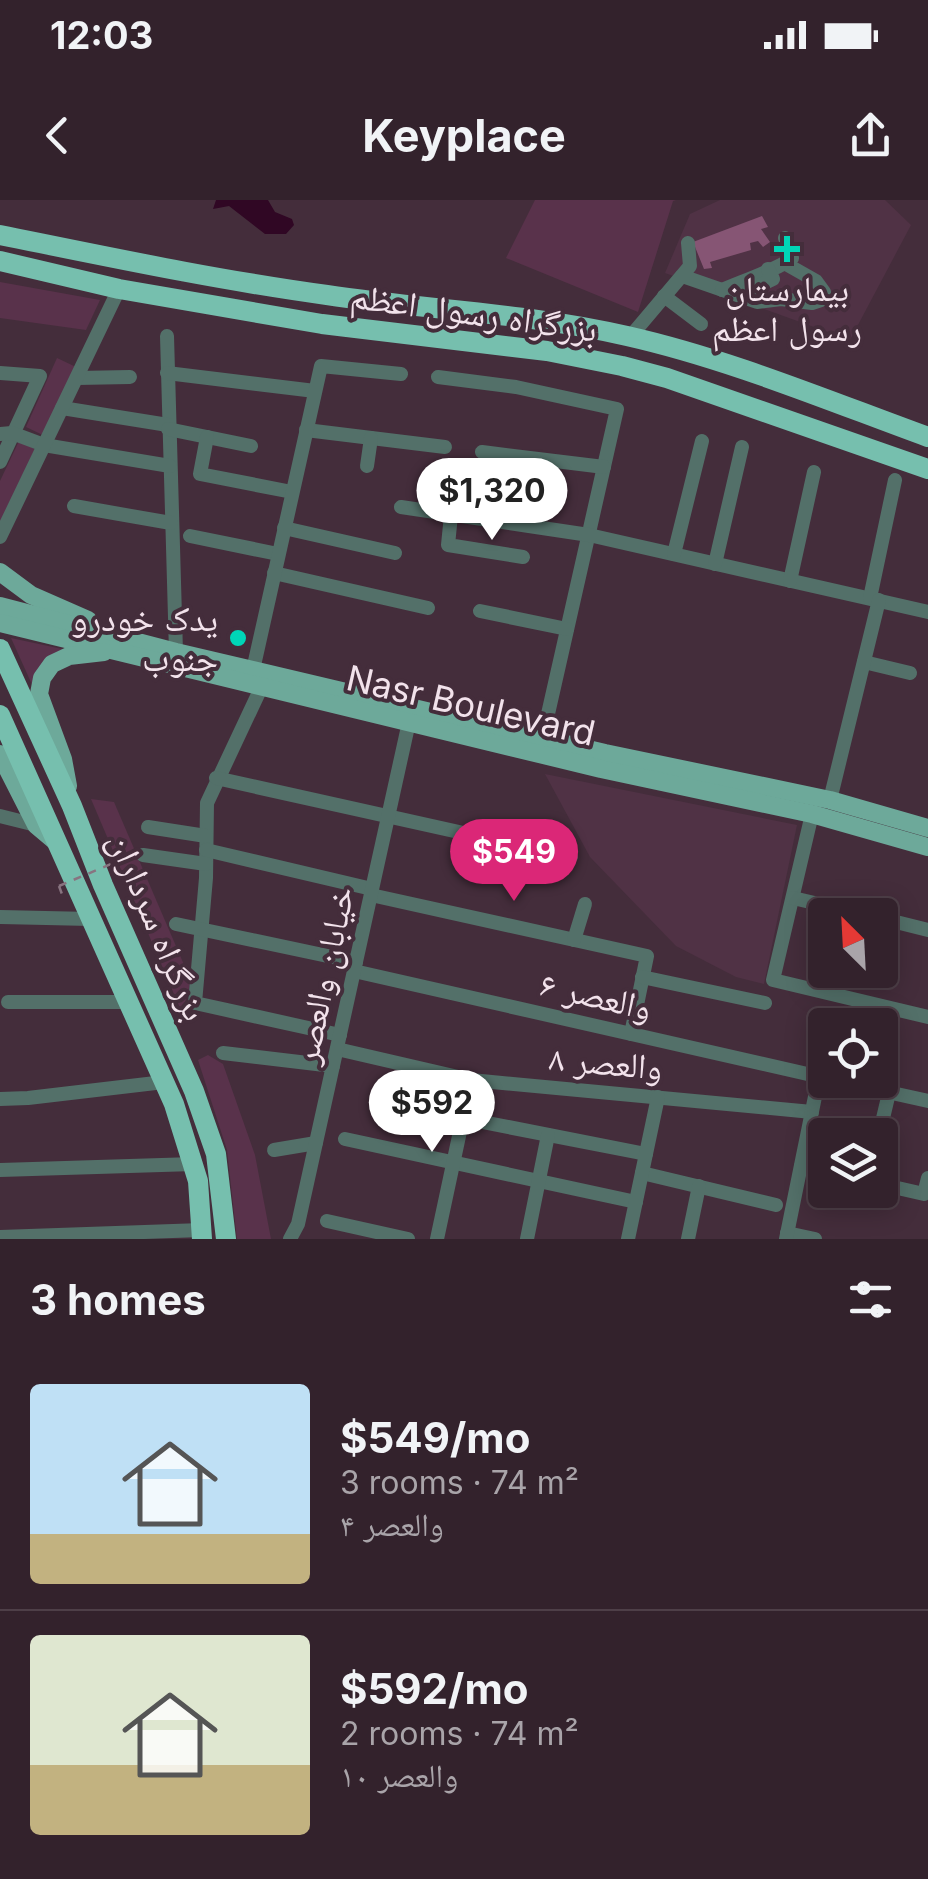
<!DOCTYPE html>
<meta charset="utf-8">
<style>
body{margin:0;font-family:Inter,"Noto Naskh Arabic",sans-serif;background:#3e2f38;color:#f1f3f6;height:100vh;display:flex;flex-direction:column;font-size:38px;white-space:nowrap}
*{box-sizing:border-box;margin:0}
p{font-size:32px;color:#a9a4a9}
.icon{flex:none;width:55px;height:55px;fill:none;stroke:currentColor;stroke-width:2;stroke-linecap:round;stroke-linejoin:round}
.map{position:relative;height:1039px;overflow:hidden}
.drawer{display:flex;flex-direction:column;background:#33222c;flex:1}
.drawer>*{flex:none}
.needle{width:65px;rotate:336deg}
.fabs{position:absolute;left:808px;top:698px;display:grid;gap:20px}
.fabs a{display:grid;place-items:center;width:90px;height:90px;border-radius:10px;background:#33222c;box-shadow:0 5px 25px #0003,0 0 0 2px #4e3f48;font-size:50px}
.price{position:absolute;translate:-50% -85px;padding:0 22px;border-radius:35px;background:#fff;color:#222;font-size:32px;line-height:65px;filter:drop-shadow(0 2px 5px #0008)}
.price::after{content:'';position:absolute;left:50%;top:60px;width:30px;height:22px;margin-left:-15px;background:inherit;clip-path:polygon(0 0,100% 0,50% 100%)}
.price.selected{background:#db2777;color:#fff}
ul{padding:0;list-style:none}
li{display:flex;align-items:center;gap:30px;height:250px;padding:0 30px}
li+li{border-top:2px solid #4e3f48}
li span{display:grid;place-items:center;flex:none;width:280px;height:200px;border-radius:10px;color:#555}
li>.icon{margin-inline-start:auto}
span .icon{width:120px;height:120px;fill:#fffc;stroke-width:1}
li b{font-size:42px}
h2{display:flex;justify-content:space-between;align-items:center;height:120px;padding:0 30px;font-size:42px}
.status{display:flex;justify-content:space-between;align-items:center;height:70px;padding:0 50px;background:#33222c;direction:ltr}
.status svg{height:28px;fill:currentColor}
header{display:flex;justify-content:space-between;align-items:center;height:130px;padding:0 30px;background:#33222c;font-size:45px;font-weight:700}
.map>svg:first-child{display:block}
.built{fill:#503245}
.green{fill:#59324b}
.water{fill:#300724}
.building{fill:#865574}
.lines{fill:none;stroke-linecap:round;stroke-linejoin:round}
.path{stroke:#887480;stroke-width:2.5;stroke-dasharray:8 8;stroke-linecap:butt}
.minor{stroke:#537069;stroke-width:14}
.major{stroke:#6da99a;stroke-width:18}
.highway{stroke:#76bfae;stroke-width:20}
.path-bridge{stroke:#887480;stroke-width:2.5;stroke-dasharray:8 8;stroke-linecap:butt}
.poi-dot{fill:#00d5b7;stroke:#442d3b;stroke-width:4}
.labels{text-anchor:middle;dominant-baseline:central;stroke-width:8;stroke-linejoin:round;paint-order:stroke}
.poi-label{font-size:35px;fill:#f2e2eb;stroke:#442d3b}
.street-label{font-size:35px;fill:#f2e2eb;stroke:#442d3b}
</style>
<div class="status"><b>12:03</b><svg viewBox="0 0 49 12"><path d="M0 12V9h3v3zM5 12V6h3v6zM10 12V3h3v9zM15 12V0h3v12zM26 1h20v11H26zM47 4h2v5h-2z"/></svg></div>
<header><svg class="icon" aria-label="back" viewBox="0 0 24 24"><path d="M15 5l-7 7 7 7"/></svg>Keyplace<svg class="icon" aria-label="share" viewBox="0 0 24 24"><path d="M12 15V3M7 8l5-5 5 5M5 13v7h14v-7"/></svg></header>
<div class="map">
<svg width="928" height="1039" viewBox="0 0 928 1039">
<rect width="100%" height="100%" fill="#442d3b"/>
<g class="built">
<path d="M 720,0 L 885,0 L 911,25 L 850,140 L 665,73 L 690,14 Z"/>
<path d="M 545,574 L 797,625 L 764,784 L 736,777 L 676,746 L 590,657 Z"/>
</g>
<g class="green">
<path d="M 535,0 L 676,0 L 673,1 L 638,112 L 506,58 Z"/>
<path d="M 0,82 L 100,100 L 86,130 L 0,118 Z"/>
<path d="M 57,158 L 76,167 L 45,236 L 26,227 Z"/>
<path d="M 19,241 L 35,249 L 0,322 L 0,281 Z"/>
<path d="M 11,438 L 67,450 L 34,489 Z"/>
<path d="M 91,599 L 114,602 L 191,781 L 182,813 Z"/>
<path d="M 208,855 L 223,864 L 255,955 L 271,1039 L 237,1039 L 227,950 L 198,860 Z"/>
</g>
<path class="water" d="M 216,0 L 268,0 L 275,12 L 292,19 L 294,25 L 286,34 L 265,34 L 229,6 L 213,9 Z"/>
<path class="building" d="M 762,16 L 768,27 L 761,29 L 770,42 L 763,47 L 758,41 L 750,43 L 751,50 L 710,62 L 712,68 L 704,69 L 693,42 Z"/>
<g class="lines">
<path class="path" d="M 59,686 L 63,697"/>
<g class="minor">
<path d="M 682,76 L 757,102 L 781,99 L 812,103 L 821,100 L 824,92 L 816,81 L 786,64"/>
<path d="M 722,90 C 740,82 781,68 792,58 L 785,38"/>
<path d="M 740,95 L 773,79 L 768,69"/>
<path d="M 664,96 L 701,124"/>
<path d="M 167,136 L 176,452"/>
<path d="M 630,137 L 690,66 L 688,43"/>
<path d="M 0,173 L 40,176 L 0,262"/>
<path d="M 167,173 L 315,191"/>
<path d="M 438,177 L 516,187 L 617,209 L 543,536"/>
<path d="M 77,178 L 130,177"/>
<path d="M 62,208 L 168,225"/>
<path d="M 168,229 L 251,246"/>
<path d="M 306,230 L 445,247"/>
<path d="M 0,234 L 12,233 L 44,245 L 170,266"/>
<path d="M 207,237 L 200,274 L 292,292"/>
<path d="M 482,252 L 604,267"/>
<path d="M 367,266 L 371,238"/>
<path d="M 74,306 L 171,323"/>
<path d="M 401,307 L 589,335 L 928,412"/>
<path d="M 451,315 L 448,345 L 523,357"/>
<path d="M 284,328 L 395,353"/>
<path d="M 190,336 L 278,354"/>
<path d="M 0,337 L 119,89"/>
<path d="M 674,354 L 702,241"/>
<path d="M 715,364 L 742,247"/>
<path d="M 274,373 L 428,408"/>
<path d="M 790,381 L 814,272"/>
<path d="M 870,398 L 895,280"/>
<path d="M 480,411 L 567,429"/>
<path d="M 864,462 L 910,473"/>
<path d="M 253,470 L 321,166 L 401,174"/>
<path d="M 261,488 L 207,603 L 206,678 L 195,803 L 340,835"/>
<path d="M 216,578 L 571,657"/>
<path d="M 830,600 L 879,400"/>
<path d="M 812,614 L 773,780 L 928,817"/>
<path d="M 0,616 L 36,625"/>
<path d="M 148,627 L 206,636"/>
<path d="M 206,650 L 372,689"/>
<path d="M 143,655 L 206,664"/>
<path d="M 371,695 L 647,756 L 631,834"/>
<path d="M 793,698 L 866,715"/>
<path d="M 0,717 L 91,719"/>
<path d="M 880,718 L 928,730"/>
<path d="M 176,724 L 356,762"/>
<path d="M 574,740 L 585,704"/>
<path d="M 354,771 L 825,878"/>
<path d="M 642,777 L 765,803"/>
<path d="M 8,802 L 128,802"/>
<path d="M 337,849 L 471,880 L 812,912"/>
<path d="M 223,853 L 333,866"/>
<path d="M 833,880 L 928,901"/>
<path d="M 0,899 L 28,898 L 164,882"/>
<path d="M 462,918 L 646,954"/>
<path d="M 879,935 L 889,893"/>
<path d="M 345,939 L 636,1002"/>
<path d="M 274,950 L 316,943"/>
<path d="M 801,966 L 825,971"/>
<path d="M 0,970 L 194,964"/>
<path d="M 642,973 L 776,1005"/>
<path d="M 880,984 L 924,994 L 928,978"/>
<path d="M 327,1021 L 408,1039"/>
<path d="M 787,1033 L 815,1039"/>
<path d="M 0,1037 L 202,1030"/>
<path d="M 290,1039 L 298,1024 L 409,522"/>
<path d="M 437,1039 L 471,880"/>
<path d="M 527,1039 L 548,935"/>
<path d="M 628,1039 L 658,897"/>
<path d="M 688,1039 L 699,986"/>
<path d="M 786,1039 L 819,877"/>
</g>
<g class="major">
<path d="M 0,372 L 31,395 L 88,420"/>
<path d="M 0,406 L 176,452 L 605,553 L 830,600 L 928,628"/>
<path d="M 0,423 L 601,569 L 812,614 L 928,647"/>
<path d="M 0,554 L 36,625 L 55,641"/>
<path d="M 68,586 L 63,559 L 39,494 L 42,478 L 52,464 L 69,456 L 104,452"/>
</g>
<g class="highway">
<path d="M 0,35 C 109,57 217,80 327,95 C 427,110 529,113 627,136 C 729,159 829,201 928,237"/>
<path d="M 0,61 L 119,89 L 322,124 L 547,151 L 622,166 L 667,178 L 928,269"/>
<path d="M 0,449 L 72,606 L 103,685 L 194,891 L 216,954 L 226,1039"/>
<path d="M 0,515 L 174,904 L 198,981 L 202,1039"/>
</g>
<path class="path-bridge" d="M 59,686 L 111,664"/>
</g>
<g class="poi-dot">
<path d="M782 34h10v10h10v10h-10v10h-10v-10h-10v-10h10z"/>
<circle cx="238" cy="438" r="10"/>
</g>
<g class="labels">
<g class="poi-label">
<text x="787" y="88">بیمارستان<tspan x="787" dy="40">رسول اعظم</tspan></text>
<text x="218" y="418" text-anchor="end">یدک خودرو<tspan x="218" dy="40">جنوب</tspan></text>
</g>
<g class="street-label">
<text transform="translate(474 112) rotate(8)">بزرگراه رسول اعظم</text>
<text transform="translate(471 505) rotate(13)">Nasr Boulevard</text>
<text transform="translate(159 726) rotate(67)">بزرگراه سرداران</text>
<text transform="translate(323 775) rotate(-78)">خیابان والعصر</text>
<text transform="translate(596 795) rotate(13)">والعصر ۶</text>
<text transform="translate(606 862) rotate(5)">والعصر ۸</text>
</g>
</g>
</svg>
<div class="fabs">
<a><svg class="needle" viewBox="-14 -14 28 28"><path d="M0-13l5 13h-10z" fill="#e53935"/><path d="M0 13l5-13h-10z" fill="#a9a4a9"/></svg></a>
<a><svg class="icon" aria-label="locate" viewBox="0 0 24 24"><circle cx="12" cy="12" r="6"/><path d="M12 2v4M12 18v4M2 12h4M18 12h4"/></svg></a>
<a><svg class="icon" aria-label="layers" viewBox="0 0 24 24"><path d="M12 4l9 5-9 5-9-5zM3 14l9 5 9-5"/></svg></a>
</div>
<b class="price" style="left:492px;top:343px">$1,320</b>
<b class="price selected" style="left:514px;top:704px">$549</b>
<b class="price" style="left:432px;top:955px">$592</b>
</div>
<section class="drawer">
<h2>3 homes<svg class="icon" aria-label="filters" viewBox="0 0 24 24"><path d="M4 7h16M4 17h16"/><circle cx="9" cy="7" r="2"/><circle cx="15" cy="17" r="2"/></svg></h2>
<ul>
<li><span style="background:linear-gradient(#bfe0f5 75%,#c2b280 0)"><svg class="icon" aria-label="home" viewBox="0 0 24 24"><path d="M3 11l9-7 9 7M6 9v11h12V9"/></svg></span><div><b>$549/mo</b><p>3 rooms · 74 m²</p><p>والعصر ۴</p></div></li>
<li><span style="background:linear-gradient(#dfe7d0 65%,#c2b280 0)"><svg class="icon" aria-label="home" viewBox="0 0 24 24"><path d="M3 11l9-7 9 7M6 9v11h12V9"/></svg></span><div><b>$592/mo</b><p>2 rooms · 74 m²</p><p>والعصر ۱۰</p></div></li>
</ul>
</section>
